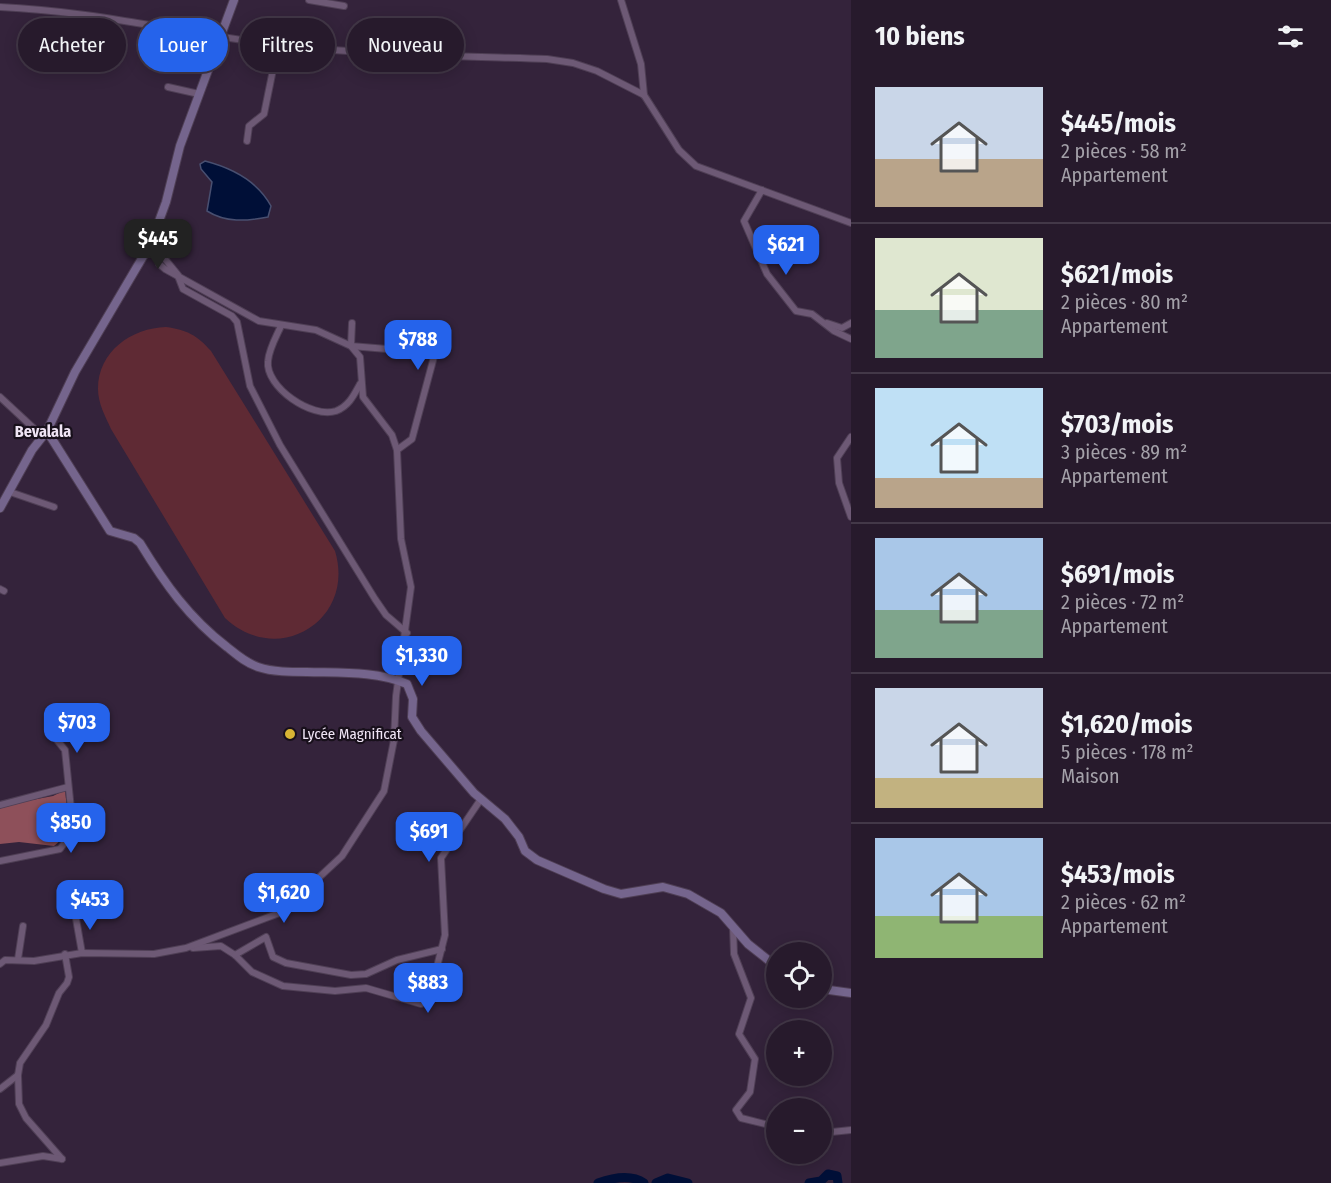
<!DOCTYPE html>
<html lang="fr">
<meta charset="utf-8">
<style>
body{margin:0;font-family:"Fira Sans Condensed",sans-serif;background:#332738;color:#f1f3f6;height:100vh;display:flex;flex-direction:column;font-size:22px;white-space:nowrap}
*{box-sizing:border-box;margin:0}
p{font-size:20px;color:#a4a1a9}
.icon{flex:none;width:33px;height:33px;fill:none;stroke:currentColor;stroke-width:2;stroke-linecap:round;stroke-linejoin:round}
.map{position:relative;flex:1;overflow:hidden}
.sheet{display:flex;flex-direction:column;background:#271a2c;width:480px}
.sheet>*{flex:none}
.guide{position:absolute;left:18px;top:18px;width:570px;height:54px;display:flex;gap:12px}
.fabs{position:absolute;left:766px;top:942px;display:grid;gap:12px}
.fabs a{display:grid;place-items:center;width:66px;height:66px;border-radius:50%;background:#271a2c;box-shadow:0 3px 15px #0003,0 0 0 2px #433848;font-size:30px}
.price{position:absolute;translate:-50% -51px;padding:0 14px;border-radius:12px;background:#2563eb;color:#fff;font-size:20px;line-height:39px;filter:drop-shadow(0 2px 3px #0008)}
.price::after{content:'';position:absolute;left:50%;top:36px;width:18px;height:14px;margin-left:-9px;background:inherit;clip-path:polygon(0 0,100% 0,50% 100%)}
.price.selected{background:#222;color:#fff}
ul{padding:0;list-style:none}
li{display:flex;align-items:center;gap:18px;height:150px;padding:0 24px}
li+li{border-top:2px solid #433848}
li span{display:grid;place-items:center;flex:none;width:168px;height:120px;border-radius:0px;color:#555}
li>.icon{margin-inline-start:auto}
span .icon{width:72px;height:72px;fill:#fffc;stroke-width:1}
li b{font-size:26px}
h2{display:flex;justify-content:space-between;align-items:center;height:72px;padding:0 24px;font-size:26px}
.tag{padding:0 21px;border-radius:27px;background:#271a2c;box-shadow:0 3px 15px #0003,0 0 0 2px #433848;font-size:21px;line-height:54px}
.tag.selected{background:#2563eb;color:#fff}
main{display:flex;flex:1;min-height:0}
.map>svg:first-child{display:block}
.green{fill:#5f2a34}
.forest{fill:#8e505a}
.water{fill:#000f37;stroke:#484f70;stroke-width:1.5}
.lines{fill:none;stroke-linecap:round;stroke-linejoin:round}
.river{stroke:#000f37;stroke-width:9}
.street-casing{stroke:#4f3f55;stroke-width:8}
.secondary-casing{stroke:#4f3f55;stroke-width:10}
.street{stroke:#6d5975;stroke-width:6}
.secondary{stroke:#75658d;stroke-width:8}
.poi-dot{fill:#d8b434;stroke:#18101b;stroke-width:2}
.labels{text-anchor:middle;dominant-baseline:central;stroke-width:4.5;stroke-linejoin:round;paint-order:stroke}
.poi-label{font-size:15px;fill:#f0e5f5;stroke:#18101b;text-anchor:start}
.neighbourhood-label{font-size:16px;font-weight:bold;fill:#f0e5f5;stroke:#18101b}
</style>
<main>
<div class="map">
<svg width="851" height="1183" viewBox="0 0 851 1183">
<rect width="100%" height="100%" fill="#34233b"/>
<path class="green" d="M 166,327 C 187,330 197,335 211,351 L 335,551 C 356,620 278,668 225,618 L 111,429 C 105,416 98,403 98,389 C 98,351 132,328 166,327 Z"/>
<path class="forest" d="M 65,790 C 67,811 73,831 54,846 L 19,842 L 0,844 L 0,806 L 53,796 Z"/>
<path class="water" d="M 205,161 C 232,168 257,180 271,206 L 268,217 C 246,221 226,223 207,211 L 212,182 L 201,169 L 200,164 Z"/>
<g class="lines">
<g class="river">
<path d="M 598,1183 C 612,1178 631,1174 644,1183"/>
<path d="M 656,1183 L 668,1178 L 688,1183"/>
<path d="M 809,1183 L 821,1181 L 828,1174 L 837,1176 L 838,1183"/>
</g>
<g class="street-casing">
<g id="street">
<path d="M 309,0 L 344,6"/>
<path d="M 621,0 L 641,64 L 644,95"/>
<path d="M 0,7 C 94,11 187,34 279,45 C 369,55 457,56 547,59 L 573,63 L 597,71 L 644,95 L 679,150 L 696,166 L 851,223"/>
<path d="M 168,87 L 199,94"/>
<path d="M 247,141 L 249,126 L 264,114 L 278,45"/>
<path d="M 762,190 L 744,221 L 767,274 L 796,311 L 812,314 L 834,331 L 851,339"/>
<path d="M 156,248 L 178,275"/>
<path d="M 178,276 L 183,289 L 232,316 L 237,322 L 250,386 L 280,445 L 375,599 L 386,615 L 407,633"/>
<path d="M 352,323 L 351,346 L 435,353 L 412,439 L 397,450"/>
<path d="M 827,323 L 842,328 L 851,323"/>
<path d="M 281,326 C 276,337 269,349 268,361 C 265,387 312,419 336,411 C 349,406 354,395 360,384"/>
<path d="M 0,397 L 42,436"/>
<path d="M 851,437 L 837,458 L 839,483 L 851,517"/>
<path d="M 10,492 L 54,507"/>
<path d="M 0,589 L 4,591"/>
<path d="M 0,805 L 68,787"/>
<path d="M 0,861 L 60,849 L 71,834 L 72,819 L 65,750 L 52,734"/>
<path d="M 75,913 L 82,953"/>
<path d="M 733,927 L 734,954 L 751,998 L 739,1034 L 755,1059 L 750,1092 L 736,1110 L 741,1118 L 777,1127"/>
<path d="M 193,948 L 221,946 L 235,955 L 252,972 L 283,986 L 335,991 L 366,988 L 421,1004 L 430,994 L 445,935 L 441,858 L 481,799"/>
<path d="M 235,955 L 266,937 L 273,957 L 286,963 L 351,975 L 366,974 L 397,960 L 442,949"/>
<path d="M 18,959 L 23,926"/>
<path d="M 0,964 L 5,960 L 34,961 L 82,953 L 154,954 L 186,948 L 282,912 L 342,856 L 384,791 L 394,740 L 396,696 L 411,587 L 401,539 L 397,450 L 392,435 L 363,397 L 360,357 L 351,346 L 316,330 L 259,321 L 165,269 L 159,264 L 156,249"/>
<path d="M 18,1075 L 19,1104 L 26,1118 L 62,1159"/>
<path d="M 0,1089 L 18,1075 L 20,1063 L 46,1025 L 59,993 L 67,983 L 69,977 L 65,954"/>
<path d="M 822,1133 L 851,1130"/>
<path d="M 0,1163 L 43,1156 L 62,1159"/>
</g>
</g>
<g class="secondary-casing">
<g id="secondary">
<path d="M 47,431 L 110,531 L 134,538 L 140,543 C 165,584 189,618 227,647 C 237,655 246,663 258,667 C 273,672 291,672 307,672 C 340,673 377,671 407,684 L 413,699 L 412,717 L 421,731 L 474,793 L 505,819 L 519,837 L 525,851 L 537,860 L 604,889 L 621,894 L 663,887 L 688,894 L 721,913 L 748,944 L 777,967"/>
<path d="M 0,508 L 32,450 L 47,431 L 75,372 L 151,243 L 166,202 L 180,146 L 234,0"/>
<path d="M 822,989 L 851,993"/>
</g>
</g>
<use href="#street" class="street"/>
<use href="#secondary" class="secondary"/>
</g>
<circle class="poi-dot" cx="290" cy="734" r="6"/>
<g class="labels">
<g class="poi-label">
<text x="302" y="734">Lycée Magnificat</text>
</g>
<g class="neighbourhood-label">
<text x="43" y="431">Bevalala</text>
</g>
</g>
</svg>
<div class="fabs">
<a><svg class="icon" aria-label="locate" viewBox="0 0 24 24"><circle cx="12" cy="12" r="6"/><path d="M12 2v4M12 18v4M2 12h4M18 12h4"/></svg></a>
<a>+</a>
<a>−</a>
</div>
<b class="price selected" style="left:158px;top:270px">$445</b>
<b class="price" style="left:786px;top:276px">$621</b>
<b class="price" style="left:418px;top:371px">$788</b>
<b class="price" style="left:422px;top:687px">$1,330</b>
<b class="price" style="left:77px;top:754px">$703</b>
<b class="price" style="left:71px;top:854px">$850</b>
<b class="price" style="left:429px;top:863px">$691</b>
<b class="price" style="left:284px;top:924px">$1,620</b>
<b class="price" style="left:90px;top:931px">$453</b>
<b class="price" style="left:428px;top:1014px">$883</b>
<div class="guide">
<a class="tag">Acheter</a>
<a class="tag selected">Louer</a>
<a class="tag">Filtres</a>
<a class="tag">Nouveau</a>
</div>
</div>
<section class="sheet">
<h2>10 biens<svg class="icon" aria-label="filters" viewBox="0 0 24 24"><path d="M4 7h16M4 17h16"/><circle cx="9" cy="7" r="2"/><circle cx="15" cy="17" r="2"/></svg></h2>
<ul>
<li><span style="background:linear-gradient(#c9d6e8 60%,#b9a48a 0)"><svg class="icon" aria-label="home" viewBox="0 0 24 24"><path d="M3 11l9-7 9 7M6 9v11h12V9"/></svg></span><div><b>$445/mois</b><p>2 pièces · 58 m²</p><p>Appartement</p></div></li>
<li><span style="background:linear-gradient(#dfe7d0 60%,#7fa58c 0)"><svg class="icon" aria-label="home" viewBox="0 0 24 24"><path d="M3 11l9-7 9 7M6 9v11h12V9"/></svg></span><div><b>$621/mois</b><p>2 pièces · 80 m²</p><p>Appartement</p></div></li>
<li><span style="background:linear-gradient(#bfe0f5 75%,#b9a48a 0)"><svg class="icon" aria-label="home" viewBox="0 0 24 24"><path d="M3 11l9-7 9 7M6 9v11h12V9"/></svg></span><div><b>$703/mois</b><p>3 pièces · 89 m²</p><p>Appartement</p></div></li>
<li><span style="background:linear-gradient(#a9c7e8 60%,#7fa58c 0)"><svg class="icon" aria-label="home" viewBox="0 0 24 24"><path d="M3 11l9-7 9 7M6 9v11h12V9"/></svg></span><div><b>$691/mois</b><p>2 pièces · 72 m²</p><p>Appartement</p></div></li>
<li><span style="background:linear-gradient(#c9d6e8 75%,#c2b280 0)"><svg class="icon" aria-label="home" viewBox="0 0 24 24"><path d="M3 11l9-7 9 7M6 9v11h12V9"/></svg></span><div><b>$1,620/mois</b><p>5 pièces · 178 m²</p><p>Maison</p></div></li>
<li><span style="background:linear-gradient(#a9c7e8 65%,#8fb573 0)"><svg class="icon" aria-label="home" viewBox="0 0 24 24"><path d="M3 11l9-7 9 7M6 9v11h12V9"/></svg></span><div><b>$453/mois</b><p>2 pièces · 62 m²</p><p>Appartement</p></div></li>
</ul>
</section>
</main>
